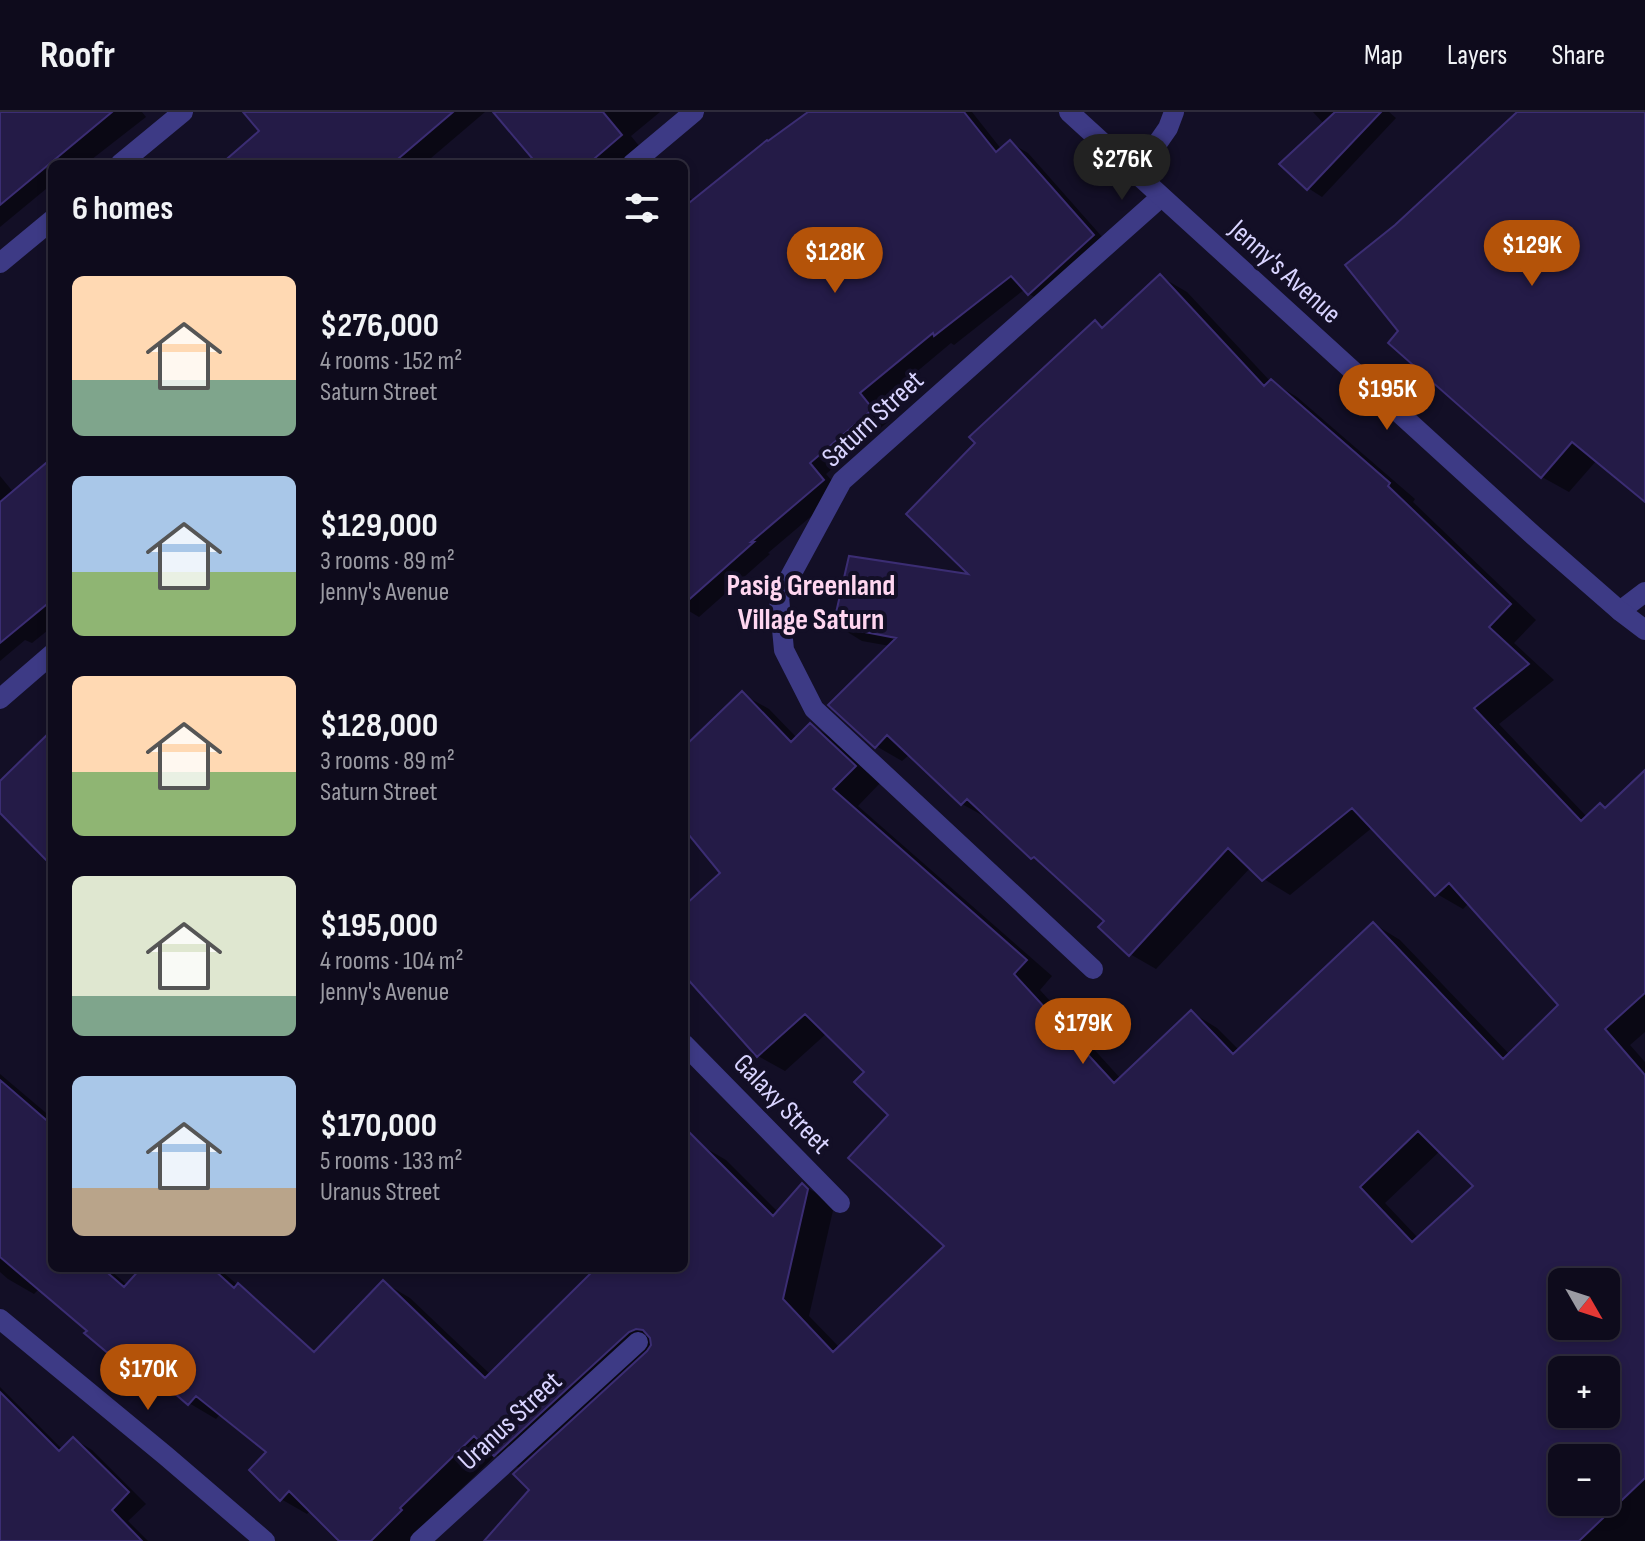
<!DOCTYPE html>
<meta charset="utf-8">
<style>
body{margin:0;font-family:"Sofia Sans Condensed",sans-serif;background:#1c1929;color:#f1f3f6;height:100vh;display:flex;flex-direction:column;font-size:30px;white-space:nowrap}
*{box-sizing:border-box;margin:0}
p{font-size:26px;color:#9b9ba3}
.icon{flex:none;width:44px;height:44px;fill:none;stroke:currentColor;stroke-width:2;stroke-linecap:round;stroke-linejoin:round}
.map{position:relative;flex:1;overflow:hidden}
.drawer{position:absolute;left:48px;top:48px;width:640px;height:1112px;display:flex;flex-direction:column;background:#0e0b1c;border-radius:12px;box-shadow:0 4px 12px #0003,0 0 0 2px #2e2b3b}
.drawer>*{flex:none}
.needle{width:52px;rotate:129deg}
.buttons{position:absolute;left:1548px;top:1156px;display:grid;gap:16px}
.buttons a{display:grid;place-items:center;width:72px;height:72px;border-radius:12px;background:#0e0b1c;box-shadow:0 4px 12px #0003,0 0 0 2px #2e2b3b;font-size:40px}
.price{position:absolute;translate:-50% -68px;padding:0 18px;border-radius:28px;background:#b45309;color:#fff;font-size:26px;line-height:52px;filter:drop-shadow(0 2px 4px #0008)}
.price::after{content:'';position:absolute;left:50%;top:48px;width:24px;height:18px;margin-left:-12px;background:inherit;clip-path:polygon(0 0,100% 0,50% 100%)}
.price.on{background:#222;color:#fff}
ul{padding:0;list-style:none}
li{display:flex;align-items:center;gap:24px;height:200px;padding:0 24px}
li span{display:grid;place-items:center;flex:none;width:224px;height:160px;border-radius:12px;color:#555}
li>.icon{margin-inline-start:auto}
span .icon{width:96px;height:96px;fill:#fffc;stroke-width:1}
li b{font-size:34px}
h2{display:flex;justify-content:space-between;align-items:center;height:96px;padding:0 24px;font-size:34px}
header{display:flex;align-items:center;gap:48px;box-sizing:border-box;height:112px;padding:0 40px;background:#0e0b1c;border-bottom:2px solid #2e2b3b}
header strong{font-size:38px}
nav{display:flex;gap:44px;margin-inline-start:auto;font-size:28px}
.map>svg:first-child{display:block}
.shadow{fill:#0007;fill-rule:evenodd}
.building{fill:#241b47;stroke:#3b2d73;stroke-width:2;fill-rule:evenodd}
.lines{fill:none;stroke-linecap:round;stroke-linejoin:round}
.service{stroke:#3d3a85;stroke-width:20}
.minor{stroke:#3d3a85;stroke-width:20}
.tertiary{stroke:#3d3a85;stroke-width:20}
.labels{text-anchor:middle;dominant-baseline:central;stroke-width:8;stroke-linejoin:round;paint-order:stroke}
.street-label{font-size:28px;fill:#d9d4ff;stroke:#130f26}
.neighbourhood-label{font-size:30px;font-weight:bold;fill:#ffd6f0;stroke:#130f26}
</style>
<header>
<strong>Roofr</strong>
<nav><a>Map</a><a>Layers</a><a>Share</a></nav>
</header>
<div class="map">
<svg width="1645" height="1429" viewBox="0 0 1645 1429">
<rect width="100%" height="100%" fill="#130f26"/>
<g class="shadow">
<path d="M 0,0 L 142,0 L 146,5 L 87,51 L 81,48 L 76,52 L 52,52 L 52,72 L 0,115 Z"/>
<path d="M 277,0 L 485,0 L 424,52 L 224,52 L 262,19 Z"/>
<path d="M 496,0 L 660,0 L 631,24 L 640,35 L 620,52 L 539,52 Z"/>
<path d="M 812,0 L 972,0 L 1002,38 L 1010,31 L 1028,41 L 1111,135 L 1048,192 L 1029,182 L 1025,177 L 954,233 L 951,231 L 877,293 L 890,308 L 826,362 L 841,379 L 768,441 L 770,442 L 699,505 L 684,496 L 684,91 L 690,86 L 694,89 Z"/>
<path d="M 1313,0 L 1389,0 L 1396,6 L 1322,85 L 1308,76 L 1325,13 Z"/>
<path d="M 1520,0 L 1645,0 L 1645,387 L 1597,348 L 1569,380 L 1542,365 L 1401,219 L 1397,114 Z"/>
<path d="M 1161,165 L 1187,180 L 1270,269 L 1297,285 L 1415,387 L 1413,390 L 1536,508 L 1514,531 L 1554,568 L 1499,612 L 1588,706 L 1607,697 L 1645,669 L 1645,920 L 1630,933 L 1645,950 L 1645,1429 L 487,1429 L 532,1378 L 521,1357 L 496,1343 L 425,1412 L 424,1417 L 435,1429 L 342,1429 L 311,1398 L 307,1402 L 281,1387 L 269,1340 L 221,1301 L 216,1307 L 189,1291 L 174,1278 L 169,1284 L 143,1268 L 90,1218 L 40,1176 L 34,1182 L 8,1167 L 0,1160 L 0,962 L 52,1006 L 52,1156 L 108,1156 L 128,1174 L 144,1156 L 218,1156 L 378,1294 L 383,1170 L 410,1186 L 491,1263 L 599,1156 L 684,1156 L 684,1049 L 700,1033 L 726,1048 L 779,1101 L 802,1073 L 829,1088 L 834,1094 L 809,1204 L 840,1236 L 947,1134 L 891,1003 L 867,960 L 827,921 L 785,959 L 758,944 L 684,861 L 684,797 L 723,761 L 684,714 L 684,633 L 687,635 L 742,582 L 769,597 L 797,626 L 810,613 L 837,629 L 881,670 L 858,694 L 1052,864 L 1040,878 L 1121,967 L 1191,900 L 1217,916 L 1240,939 L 1374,812 L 1400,828 L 1510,943 L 1560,893 L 1469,791 L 1463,797 L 1437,782 L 1373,715 L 1290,783 L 1264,767 L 1251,755 L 1156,857 L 1130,842 L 1107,808 L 1047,754 L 1033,746 L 989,707 L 962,692 L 910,642 L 902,649 L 876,634 L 890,534 L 862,529 L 836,513 L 973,465 L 1095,210 L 1105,216 ZM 1440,1039 L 1476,1074 L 1419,1127 L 1385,1091 ZM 1562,1170 L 1606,1170 L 1606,1214 L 1562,1214 ZM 1562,1258 L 1606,1258 L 1606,1302 L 1562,1302 ZM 1562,1346 L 1606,1346 L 1606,1390 L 1562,1390 Z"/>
<path d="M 52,349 L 52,515 L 32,531 L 25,528 L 0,549 L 0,364 L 14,381 Z"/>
<path d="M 0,1275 L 63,1338 L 74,1327 L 92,1338 L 146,1392 L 128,1409 L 148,1429 L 0,1429 Z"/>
</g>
<g class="building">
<path d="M 0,0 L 112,0 L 0,93 Z"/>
<path d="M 243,0 L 453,0 L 392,52 L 221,52 L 259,19 Z"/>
<path d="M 493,0 L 603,0 L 622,23 L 588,52 L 537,52 Z"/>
<path d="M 808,0 L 964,0 L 996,40 L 1010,28 L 1094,123 L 1028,183 L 1011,164 L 934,224 L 933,221 L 860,281 L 873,297 L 810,351 L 824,368 L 751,430 L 754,430 L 684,492 L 684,95 L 767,28 L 768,29 Z"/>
<path d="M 1335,0 L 1381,0 L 1307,78 L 1279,52 Z"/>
<path d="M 1517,0 L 1645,0 L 1645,390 L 1572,330 L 1541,366 L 1388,231 L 1398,219 L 1345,153 L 1395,113 Z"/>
<path d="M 1160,162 L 1264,274 L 1271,267 L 1390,371 L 1388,374 L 1511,492 L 1489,515 L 1529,552 L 1474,596 L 1581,709 L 1600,691 L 1605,696 L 1645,658 L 1645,881 L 1605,917 L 1645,963 L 1645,1366 L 1579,1429 L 484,1429 L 529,1378 L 513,1362 L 647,1239 L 651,1233 L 650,1226 L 643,1218 L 636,1217 L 629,1220 L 494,1344 L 474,1324 L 400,1396 L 402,1398 L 371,1429 L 339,1429 L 289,1379 L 280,1389 L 249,1358 L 266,1340 L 196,1284 L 188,1293 L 150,1260 L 142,1270 L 84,1221 L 87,1219 L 0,1145 L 0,968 L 52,1013 L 52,1156 L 102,1156 L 124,1175 L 141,1156 L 212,1156 L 234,1176 L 238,1171 L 314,1240 L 383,1168 L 485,1266 L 596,1156 L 684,1156 L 684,1015 L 773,1104 L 802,1071 L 808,1077 L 783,1187 L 833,1240 L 944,1134 L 848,1046 L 888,1003 L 854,970 L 864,960 L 805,902 L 757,945 L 684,863 L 684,794 L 720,761 L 684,717 L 684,635 L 742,579 L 791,630 L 810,611 L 856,654 L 833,677 L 1027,848 L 1014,862 L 1114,971 L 1191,898 L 1233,942 L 1373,810 L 1503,947 L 1558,893 L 1449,771 L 1435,784 L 1352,696 L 1262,769 L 1228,736 L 1129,844 L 1098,815 L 1104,809 L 1034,745 L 1031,747 L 967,687 L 961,693 L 887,623 L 875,636 L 828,593 L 896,526 L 833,514 L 849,444 L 968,462 L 906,402 L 975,331 L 969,325 L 1095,208 L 1102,216 ZM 1418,1019 L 1473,1074 L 1412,1130 L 1360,1075 ZM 1562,1170 L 1606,1170 L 1606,1214 L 1562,1214 ZM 1562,1258 L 1606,1258 L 1606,1302 L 1562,1302 ZM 1562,1346 L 1606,1346 L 1606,1390 L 1562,1390 Z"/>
<path d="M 52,346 L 52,488 L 0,531 L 0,390 Z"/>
<path d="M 52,618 L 52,754 L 0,701 L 0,669 Z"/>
<path d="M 0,1280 L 59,1339 L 73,1325 L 129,1380 L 112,1398 L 142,1429 L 0,1429 Z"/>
</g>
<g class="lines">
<g class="service">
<path d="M 1136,62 L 1168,16 L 1174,0"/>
<path d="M 1620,499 L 1645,480"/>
</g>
<g class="minor">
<path d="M 120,52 L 183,0"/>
<path d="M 632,52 L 694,0"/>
<path d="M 0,151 L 52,108"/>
<path d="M 0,587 L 52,542"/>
<path d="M 1093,857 L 814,597 L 784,538 L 779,485 L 842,369 L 1161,85"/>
<path d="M 684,932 L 840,1091"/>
<path d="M 0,1207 L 166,1344 L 265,1429"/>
<path d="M 420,1429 L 638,1230"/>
</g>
<path class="tertiary" d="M 1069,0 L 1533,423 L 1620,499 L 1645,518"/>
</g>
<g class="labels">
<g class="street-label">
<text transform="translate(1285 160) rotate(42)">Jenny's Avenue</text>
<text transform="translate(873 307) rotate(-43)">Saturn Street</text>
<text transform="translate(782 992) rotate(46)">Galaxy Street</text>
<text transform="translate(510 1309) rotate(-43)">Uranus Street</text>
</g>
<g class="neighbourhood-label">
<text x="811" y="474">Pasig Greenland<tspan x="811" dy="34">Village Saturn</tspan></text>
</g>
</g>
</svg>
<div class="buttons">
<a><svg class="needle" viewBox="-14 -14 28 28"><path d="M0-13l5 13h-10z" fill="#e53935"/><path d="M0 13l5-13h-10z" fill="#9b9ba3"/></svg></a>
<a>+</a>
<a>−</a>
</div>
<b class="price on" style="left:1122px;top:90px">$276K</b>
<b class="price" style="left:1532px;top:176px">$129K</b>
<b class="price" style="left:835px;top:183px">$128K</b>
<b class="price" style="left:1387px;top:320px">$195K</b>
<b class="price" style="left:1083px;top:954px">$179K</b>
<b class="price" style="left:148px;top:1300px">$170K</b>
<section class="drawer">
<h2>6 homes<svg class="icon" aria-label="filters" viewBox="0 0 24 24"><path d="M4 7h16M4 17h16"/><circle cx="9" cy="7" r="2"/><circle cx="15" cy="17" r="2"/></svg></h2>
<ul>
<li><span style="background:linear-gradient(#ffd9b3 65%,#7fa58c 0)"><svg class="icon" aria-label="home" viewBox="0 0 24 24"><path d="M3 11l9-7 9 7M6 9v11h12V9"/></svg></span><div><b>$276,000</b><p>4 rooms · 152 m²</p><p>Saturn Street</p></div></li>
<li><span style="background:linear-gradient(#a9c7e8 60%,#8fb573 0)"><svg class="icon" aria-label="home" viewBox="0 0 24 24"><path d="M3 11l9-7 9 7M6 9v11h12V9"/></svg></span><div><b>$129,000</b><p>3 rooms · 89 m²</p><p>Jenny's Avenue</p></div></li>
<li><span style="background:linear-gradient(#ffd9b3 60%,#8fb573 0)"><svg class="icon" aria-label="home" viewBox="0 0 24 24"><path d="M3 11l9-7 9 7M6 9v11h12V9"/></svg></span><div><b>$128,000</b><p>3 rooms · 89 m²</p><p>Saturn Street</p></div></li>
<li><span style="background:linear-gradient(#dfe7d0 75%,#7fa58c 0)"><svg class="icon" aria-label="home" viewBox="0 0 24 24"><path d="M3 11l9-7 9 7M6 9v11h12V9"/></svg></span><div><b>$195,000</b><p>4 rooms · 104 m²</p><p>Jenny's Avenue</p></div></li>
<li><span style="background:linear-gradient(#a9c7e8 70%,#b9a48a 0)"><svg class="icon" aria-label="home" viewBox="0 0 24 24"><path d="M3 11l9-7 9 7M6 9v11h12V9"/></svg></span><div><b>$170,000</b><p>5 rooms · 133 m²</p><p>Uranus Street</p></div></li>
</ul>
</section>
</div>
